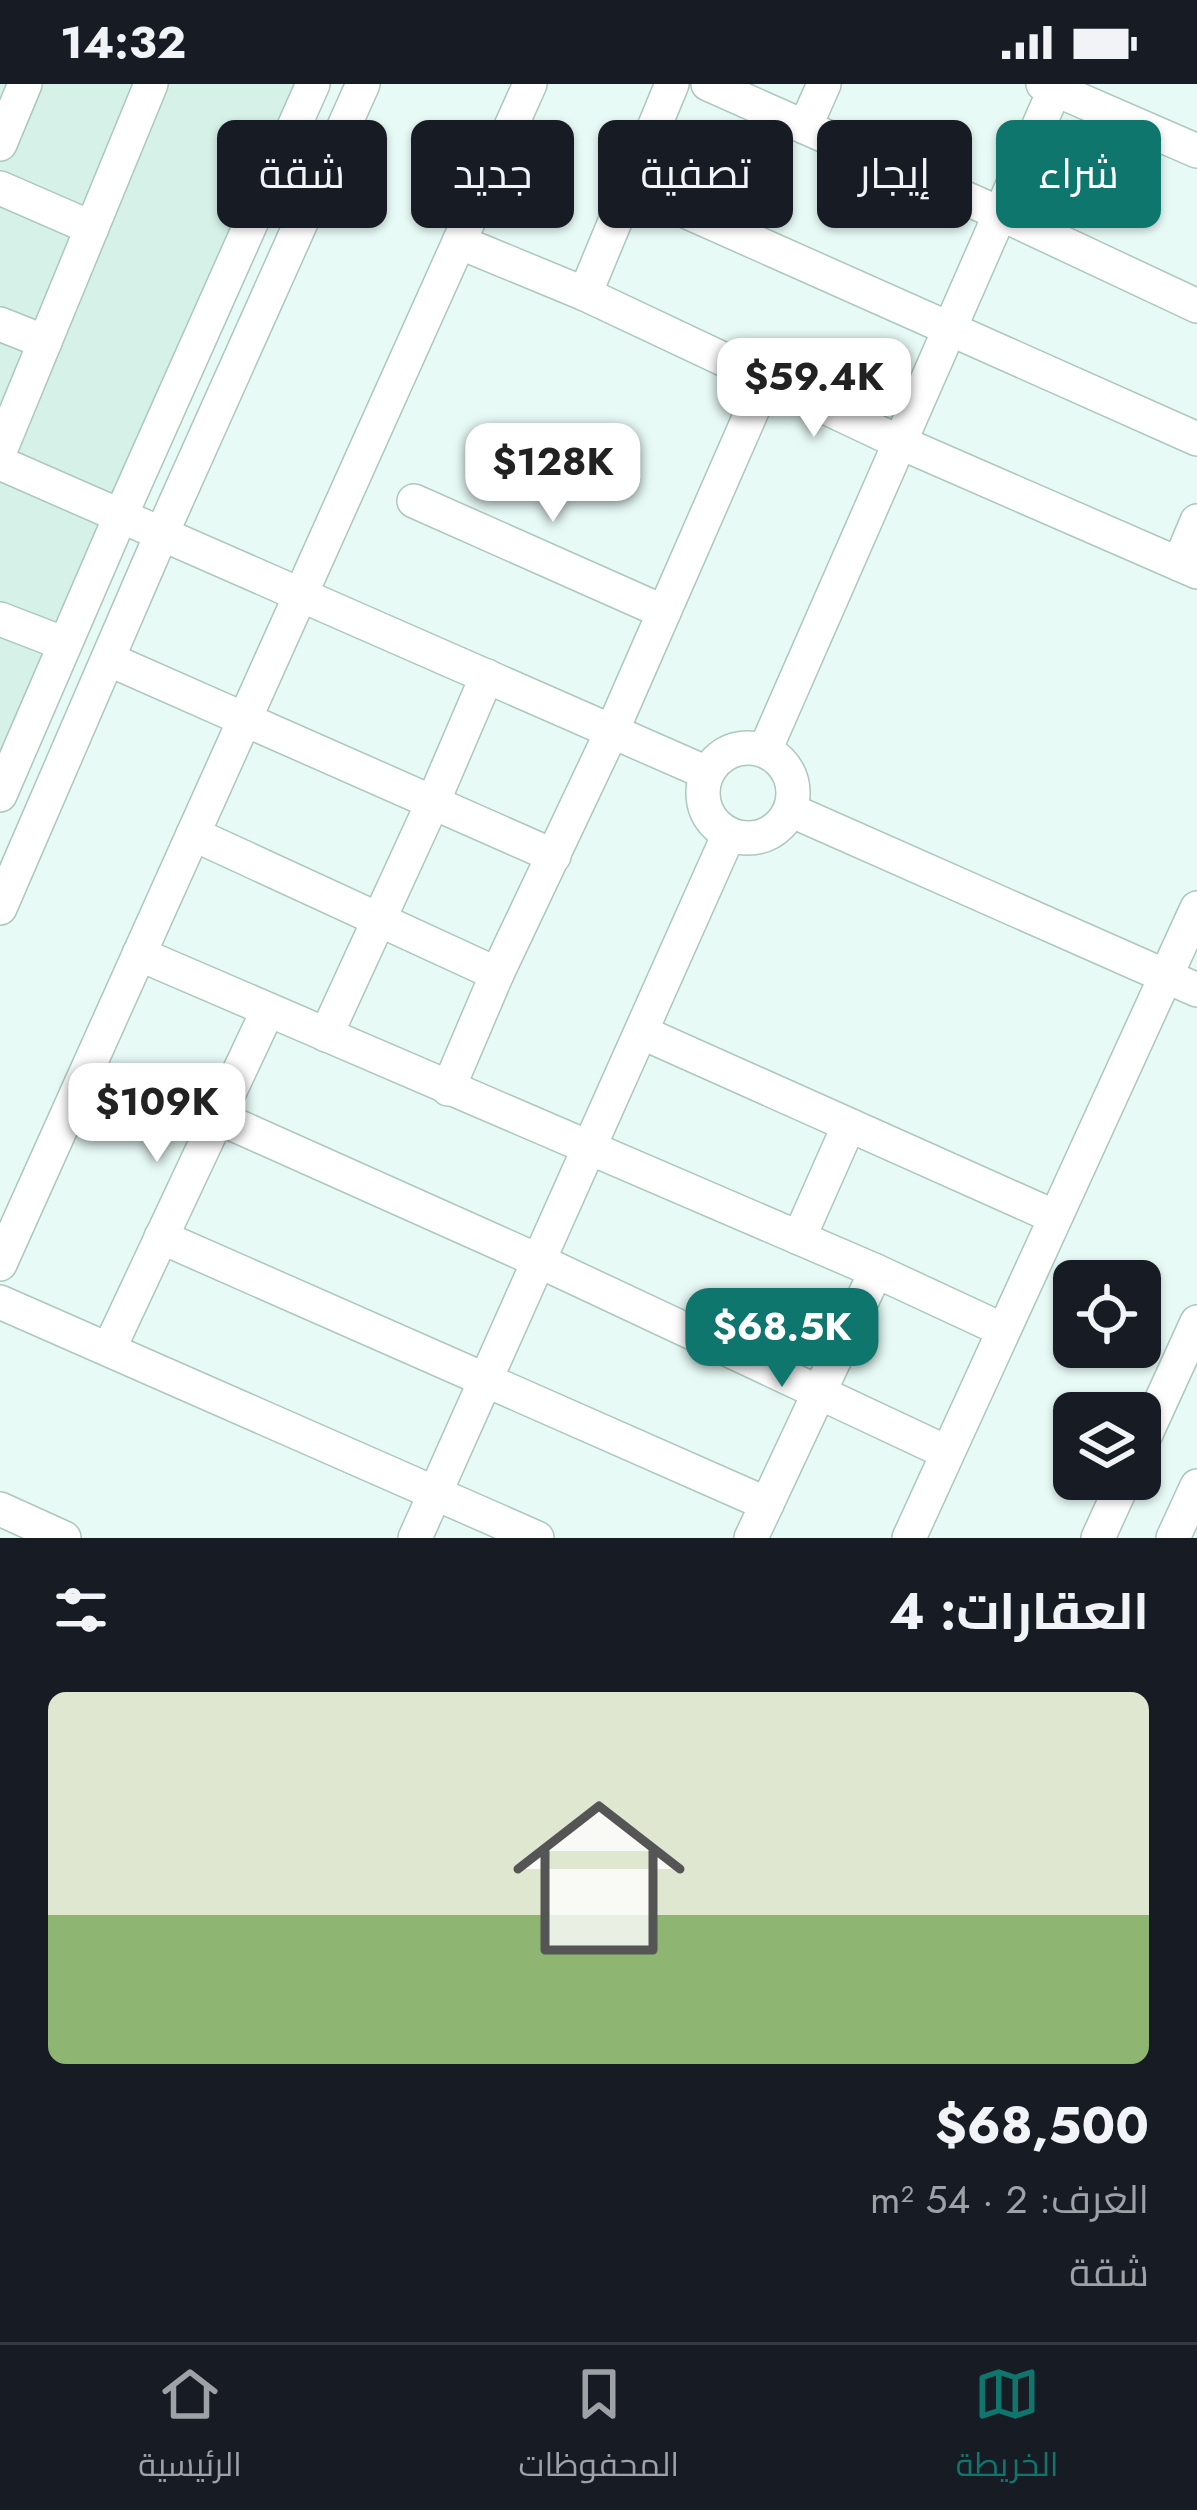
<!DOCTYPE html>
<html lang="ar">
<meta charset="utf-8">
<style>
body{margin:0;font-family:Jost,Cairo,sans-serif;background:#20242c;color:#f1f3f6;direction:rtl;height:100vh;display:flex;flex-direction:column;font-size:45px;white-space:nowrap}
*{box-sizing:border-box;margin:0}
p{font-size:39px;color:#9ea1a6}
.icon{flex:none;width:66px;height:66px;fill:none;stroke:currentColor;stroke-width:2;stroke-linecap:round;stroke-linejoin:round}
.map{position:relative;height:1454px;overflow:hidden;direction:ltr}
.details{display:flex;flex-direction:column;background:#171b24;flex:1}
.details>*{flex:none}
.hud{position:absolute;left:36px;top:36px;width:1125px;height:108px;direction:rtl;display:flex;gap:24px}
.tools{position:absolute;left:1053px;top:1176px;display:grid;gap:24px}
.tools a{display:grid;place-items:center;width:108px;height:108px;border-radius:18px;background:#171b24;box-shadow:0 3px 9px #0004;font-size:60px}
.price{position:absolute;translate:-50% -102px;padding:0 27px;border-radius:24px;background:#fff;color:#222;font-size:39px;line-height:78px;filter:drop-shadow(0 3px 6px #0008)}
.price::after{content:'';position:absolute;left:50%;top:72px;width:36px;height:27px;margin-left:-18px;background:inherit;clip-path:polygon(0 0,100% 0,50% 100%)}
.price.selected{background:#0f766e;color:#fff}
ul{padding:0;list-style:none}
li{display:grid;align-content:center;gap:24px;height:636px;padding:0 48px}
li span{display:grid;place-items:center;height:372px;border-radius:18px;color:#555}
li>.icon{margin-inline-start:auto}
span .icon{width:216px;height:216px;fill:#fffc;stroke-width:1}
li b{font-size:51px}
h2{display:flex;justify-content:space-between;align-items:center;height:144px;padding:0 48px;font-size:51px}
.tag{padding:0 42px;border-radius:18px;background:#171b24;box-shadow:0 3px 9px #0004;font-size:42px;line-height:108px}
.tag.selected{background:#0f766e;color:#fff}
.status{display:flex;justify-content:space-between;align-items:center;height:84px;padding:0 60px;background:#171b24;direction:ltr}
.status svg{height:33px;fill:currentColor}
.menu{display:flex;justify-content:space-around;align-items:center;height:168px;border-top:3px solid #363941;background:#171b24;font-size:33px;color:#9ea1a6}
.menu a{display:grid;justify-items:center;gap:6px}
.menu .selected{color:#0f766e}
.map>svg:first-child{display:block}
.residential{fill:#d6f1e8}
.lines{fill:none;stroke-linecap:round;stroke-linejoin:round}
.street-casing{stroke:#acc8bc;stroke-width:36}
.street{stroke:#fff;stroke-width:33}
</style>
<div class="status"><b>14:32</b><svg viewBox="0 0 49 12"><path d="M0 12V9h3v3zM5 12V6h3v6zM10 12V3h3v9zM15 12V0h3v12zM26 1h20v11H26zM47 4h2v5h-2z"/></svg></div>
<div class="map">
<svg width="1197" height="1454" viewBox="0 0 1197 1454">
<rect width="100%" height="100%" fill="#e7faf5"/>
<path class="residential" d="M 0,0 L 327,0 L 0,724 Z"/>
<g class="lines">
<g class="street-casing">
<g id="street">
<path d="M 708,0 L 1001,130 L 1197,222"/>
<path d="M 1043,0 L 1197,67"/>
<path d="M 805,43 L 824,0"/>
<path d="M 0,60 L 25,0"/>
<path d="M 629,102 L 1197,355"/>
<path d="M 0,104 L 92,144"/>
<path d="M 459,158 L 585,210 L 899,358 L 1197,488"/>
<path d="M 585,210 L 672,0"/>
<path d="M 0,240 L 45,258"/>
<path d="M 0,367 L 151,0"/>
<path d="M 0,379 L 707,689"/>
<path d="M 414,417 L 664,528"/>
<path d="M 1179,480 L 1197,437"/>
<path d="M 0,535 L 65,560"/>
<path d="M 108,575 L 554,772"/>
<circle cx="748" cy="709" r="45"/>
<path d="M 765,666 L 1057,0"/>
<path d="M 0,711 L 121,431 L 313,0"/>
<path d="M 790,726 L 1197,906"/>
<path d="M 193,750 L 497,890"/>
<path d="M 0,824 L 162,449 L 363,0"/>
<path d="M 139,870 L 876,1187 L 1003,1246"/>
<path d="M 641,948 L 1055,1133"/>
<path d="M 326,951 L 433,718 L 487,592"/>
<path d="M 448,1005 L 497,890 L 612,647 L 766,295"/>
<path d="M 217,1033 L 539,1177 L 946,1368"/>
<path d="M 161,1153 L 767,1420"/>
<path d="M 799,1154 L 849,1041"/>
<path d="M 0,1180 L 530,0"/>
<path d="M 0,1218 L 537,1454"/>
<path d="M 109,1265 L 268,926"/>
<path d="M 1140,1363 L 1197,1238"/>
<path d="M 0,1425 L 64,1454"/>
<path d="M 415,1454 L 729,750"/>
<path d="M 751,1454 L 876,1187"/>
<path d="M 909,1454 L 1197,824"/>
<path d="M 1098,1454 L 1125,1395"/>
<path d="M 1173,1454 L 1197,1402"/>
</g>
</g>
<use href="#street" class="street"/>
</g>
</svg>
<div class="tools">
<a><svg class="icon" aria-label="locate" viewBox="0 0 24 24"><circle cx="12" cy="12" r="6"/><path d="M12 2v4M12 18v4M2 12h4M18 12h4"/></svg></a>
<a><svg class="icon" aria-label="layers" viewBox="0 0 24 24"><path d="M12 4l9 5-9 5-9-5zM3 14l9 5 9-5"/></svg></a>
</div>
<b class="price" style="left:814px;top:356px">$59.4K</b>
<b class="price" style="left:553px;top:441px">$128K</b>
<b class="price" style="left:157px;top:1081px">$109K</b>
<b class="price selected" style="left:782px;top:1306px">$68.5K</b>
<div class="hud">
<a class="tag selected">شراء</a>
<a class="tag">إيجار</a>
<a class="tag">تصفية</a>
<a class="tag">جديد</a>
<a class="tag">شقة</a>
</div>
</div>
<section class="details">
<h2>العقارات: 4<svg class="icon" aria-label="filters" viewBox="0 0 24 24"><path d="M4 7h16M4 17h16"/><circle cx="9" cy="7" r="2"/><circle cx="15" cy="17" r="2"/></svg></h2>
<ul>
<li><span style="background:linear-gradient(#dfe7d0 60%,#8fb573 0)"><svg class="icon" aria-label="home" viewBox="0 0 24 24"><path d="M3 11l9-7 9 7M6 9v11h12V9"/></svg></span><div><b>$68,500</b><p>الغرف: 2 · 54 m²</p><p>شقة</p></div></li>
</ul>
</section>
<nav class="menu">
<a class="selected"><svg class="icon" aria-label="map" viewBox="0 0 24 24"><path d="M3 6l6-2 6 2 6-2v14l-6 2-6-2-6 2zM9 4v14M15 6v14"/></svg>الخريطة</a>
<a><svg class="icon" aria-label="saved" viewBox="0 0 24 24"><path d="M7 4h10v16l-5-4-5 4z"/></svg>المحفوظات</a>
<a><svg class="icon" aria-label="home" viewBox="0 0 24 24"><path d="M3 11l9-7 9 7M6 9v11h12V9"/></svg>الرئيسية</a>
</nav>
